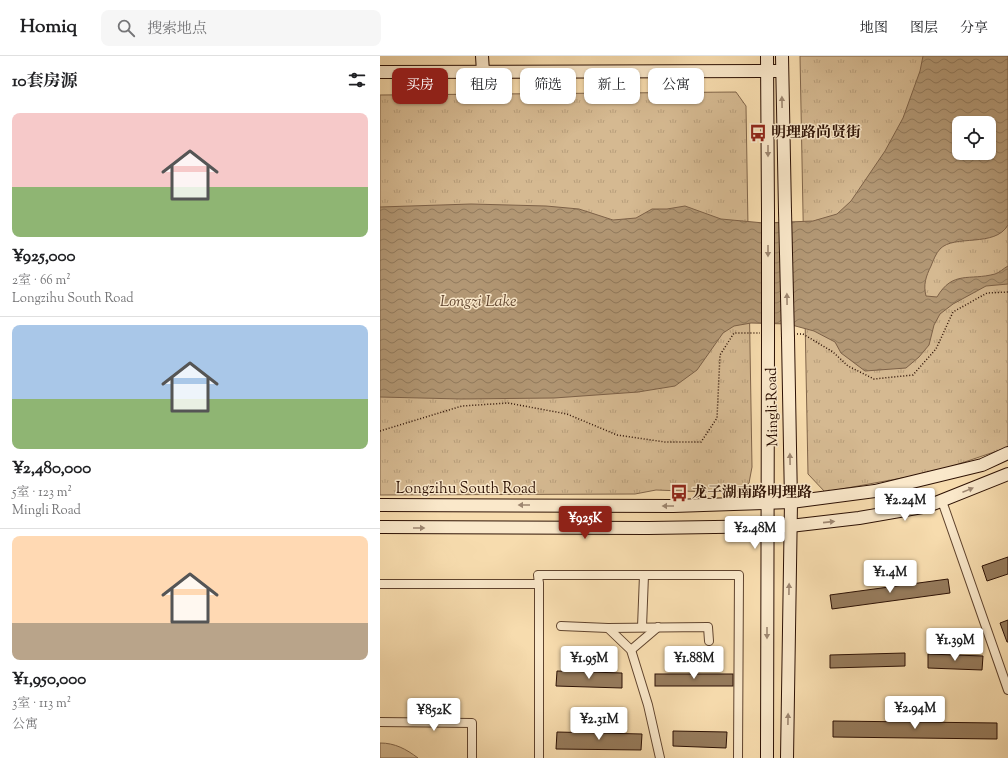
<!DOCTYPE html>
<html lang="zh">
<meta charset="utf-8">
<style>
body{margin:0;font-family:"Sorts Mill Goudy","Noto Serif SC",serif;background:#f6f6f6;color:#202124;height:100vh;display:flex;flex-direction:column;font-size:15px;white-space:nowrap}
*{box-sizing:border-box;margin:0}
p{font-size:13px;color:#757577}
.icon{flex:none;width:22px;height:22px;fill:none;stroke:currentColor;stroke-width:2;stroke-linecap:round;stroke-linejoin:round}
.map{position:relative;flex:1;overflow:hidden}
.side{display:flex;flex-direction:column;background:#fff;width:380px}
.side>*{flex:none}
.guide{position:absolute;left:12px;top:12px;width:380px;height:36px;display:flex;gap:8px}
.buttons{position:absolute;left:572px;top:60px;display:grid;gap:8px}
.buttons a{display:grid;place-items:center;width:44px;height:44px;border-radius:8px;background:#fff;box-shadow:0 1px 3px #0004;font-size:20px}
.price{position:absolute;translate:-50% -34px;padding:0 9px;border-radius:4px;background:#fff;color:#222;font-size:13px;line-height:26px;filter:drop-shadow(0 1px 2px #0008)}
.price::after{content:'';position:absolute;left:50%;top:24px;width:12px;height:9px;margin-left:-6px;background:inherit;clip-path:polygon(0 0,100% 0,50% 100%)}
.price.active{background:#8f2418;color:#fff}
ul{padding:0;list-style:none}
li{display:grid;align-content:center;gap:8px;height:212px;padding:0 12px}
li+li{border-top:1px solid #e0e0e0}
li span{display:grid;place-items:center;height:124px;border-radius:8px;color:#555}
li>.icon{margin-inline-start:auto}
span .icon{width:72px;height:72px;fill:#fffc;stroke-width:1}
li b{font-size:17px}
h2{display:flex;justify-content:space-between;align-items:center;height:48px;padding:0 12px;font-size:17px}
.tag{padding:0 14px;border-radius:8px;background:#fff;box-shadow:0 1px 3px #0004;font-size:14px;line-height:36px}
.tag.active{background:#8f2418;color:#fff}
header{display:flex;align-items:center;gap:24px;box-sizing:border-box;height:56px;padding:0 20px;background:#fff;border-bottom:1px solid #e0e0e0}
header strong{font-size:19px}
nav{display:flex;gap:22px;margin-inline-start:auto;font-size:14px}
.search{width:280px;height:36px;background:#f6f6f6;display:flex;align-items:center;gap:10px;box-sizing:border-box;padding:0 14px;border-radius:8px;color:#757577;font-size:15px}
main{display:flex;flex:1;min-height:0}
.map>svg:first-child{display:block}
.grass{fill:url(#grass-tufts);stroke:#81654a;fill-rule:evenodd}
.garden{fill:#d5b991;stroke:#81654a}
.water{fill:url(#water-waves);stroke:#7d6147;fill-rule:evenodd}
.building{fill:#967b5c;stroke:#2d1104}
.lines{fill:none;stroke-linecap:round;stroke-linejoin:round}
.street-casing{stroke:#60442e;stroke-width:10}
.secondary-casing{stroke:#2d1104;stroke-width:14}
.path{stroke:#2d1104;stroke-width:1.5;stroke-dasharray:1 2;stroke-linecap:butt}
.street{stroke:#fae8ca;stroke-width:8}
.secondary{stroke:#fae8ca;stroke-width:12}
.secondary-bridge-casing{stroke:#2d1104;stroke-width:14;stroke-linecap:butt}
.secondary-bridge{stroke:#fae8ca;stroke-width:12}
.oneway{fill:#9e8771}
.labels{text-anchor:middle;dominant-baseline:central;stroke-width:3;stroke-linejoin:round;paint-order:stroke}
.poi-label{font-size:15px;font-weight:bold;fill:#2d1104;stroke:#fae8ca;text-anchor:start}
.street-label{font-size:15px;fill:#2d1104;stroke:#fae8ca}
.water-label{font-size:16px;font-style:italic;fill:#624731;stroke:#fae8ca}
</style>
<header>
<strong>Homiq</strong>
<div class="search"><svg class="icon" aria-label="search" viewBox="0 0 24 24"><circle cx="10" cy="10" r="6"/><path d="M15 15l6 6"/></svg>搜索地点</div>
<nav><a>地图</a><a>图层</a><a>分享</a></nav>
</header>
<main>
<section class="side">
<h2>10套房源<svg class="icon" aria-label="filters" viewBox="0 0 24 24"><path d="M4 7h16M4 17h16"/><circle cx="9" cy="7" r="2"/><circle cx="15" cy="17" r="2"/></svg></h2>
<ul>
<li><span style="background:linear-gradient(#f6c9c9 60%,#8fb573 0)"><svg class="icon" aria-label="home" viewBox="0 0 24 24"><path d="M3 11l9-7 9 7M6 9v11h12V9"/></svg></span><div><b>¥925,000</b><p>2室 · 66 m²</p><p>Longzihu South Road</p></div></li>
<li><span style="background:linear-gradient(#a9c7e8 60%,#8fb573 0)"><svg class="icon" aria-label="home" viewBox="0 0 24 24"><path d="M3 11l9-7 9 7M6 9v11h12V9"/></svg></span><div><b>¥2,480,000</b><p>5室 · 123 m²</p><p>Mingli Road</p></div></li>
<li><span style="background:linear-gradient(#ffd9b3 70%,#b9a48a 0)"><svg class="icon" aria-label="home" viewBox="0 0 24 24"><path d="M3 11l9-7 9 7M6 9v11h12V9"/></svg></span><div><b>¥1,950,000</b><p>3室 · 113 m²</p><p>公寓</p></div></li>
</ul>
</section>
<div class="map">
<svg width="628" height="702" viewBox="0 0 628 702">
<defs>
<pattern id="grass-tufts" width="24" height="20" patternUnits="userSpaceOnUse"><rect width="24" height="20" fill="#d5b991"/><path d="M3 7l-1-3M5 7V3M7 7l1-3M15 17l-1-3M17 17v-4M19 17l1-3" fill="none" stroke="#b79e7b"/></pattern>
<pattern id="water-waves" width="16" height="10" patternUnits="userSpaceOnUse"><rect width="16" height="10" fill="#b29774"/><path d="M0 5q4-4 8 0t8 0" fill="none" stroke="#917a5d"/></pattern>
</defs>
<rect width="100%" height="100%" fill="#f7dcae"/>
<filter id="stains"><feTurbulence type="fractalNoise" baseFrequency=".005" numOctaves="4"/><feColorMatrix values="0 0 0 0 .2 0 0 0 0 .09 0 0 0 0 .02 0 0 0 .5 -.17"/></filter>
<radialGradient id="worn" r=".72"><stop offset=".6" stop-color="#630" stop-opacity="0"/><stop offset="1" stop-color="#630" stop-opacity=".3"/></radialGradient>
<g class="grass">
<path d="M 420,0 L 628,0 L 628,390 L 626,392 L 555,416 L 445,436 L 428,418 ZM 579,67 L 609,67 L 609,97 L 579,97 Z"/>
<path d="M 356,36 L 366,50 L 372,411 L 369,427 L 355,437 L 276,434 L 255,438 L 0,439 L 0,39 Z"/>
</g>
<path class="garden" d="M 0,687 C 15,687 26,693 38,702 L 0,702 Z"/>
<path class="water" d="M 543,0 L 628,0 L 628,169 C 615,192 574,178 560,193 C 556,197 553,205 551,210 C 546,220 543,229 546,240 L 557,241 C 573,214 589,225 615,218 C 619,217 624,212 628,210 L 628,228 L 606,230 L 573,248 L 560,258 L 554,269 L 549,289 L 539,301 L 526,312 L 485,315 L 461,297 L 455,286 L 434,275 L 408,268 L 371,267 L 354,270 L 343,277 L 317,314 L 295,330 L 258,336 L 174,342 L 81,343 L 0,341 L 0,151 L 91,148 L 166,150 L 199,153 L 233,164 L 256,162 L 272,153 L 287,153 L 305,150 L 341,163 L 384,167 L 433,165 L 457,158 L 471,145 L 505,95 L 523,62 L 540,15 ZM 579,67 L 609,67 L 609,97 L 579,97 Z"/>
<g class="building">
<path d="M 628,501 L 628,518 L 607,525 L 602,510 Z"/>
<path d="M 568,523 L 570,537 L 452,553 L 450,539 Z"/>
<path d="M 628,564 L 628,586 L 627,586 L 620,567 Z"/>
<path d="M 525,597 L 525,610 L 450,612 L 450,599 Z"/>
<path d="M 548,598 L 603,600 L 602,614 L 548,612 Z"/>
<path d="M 177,615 L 242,617 L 242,632 L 176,630 Z"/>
<rect x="275" y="618" width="78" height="12"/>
<path d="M 453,665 L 617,667 L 617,683 L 453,681 Z"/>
<path d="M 293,675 L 347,676 L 346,692 L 293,690 Z"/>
<path d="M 177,676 L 262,678 L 261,694 L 176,693 Z"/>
</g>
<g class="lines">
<g class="street-casing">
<g id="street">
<path d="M 562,445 L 628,634"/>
<path d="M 0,528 L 159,528 L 158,519 L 359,519 L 358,702"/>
<path d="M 159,528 L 159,702"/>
<path d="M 181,570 L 228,572 L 251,594 L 268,649 L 280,702"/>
<path d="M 262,571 L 264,519"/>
<path d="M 228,572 L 328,571 L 329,585"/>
<path d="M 251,594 L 278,571"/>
<path d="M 0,666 L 92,667 L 92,702"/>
</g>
</g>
<g class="secondary-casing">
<g id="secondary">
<path d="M 102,0 L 103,16"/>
<path d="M 387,0 L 388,156"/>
<path d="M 402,0 L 405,155"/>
<path d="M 0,16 L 402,15"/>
<path d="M 0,449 L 293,450 L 411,446 L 495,435 L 602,409 L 628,397"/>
<path d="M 0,471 L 268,472 L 410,470 L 479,462 L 548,450 L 628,418"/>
<path d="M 387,702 L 388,286"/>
<path d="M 407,702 L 411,446 L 408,282"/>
</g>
</g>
<g class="path">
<path d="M 417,278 L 423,278 L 453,296 L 468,310 L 494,323 L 533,319 L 556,293 L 573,256 L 607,237 L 628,236"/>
<path d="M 0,375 L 82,350 L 128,347 L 187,358 L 237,379 L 285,386 L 321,386 L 337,362 L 340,299 L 354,277 L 380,277"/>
</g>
<use href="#street" class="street"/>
<use href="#secondary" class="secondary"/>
<g class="secondary-bridge-casing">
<g id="secondary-bridge">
<path d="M 405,155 L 408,282"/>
<path d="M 388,156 L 388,286"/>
</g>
</g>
<use href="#secondary-bridge" class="secondary-bridge"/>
</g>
<defs><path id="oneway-solid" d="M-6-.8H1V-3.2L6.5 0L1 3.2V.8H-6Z"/></defs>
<g class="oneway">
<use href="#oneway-solid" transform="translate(402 46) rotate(-91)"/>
<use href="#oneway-solid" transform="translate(388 95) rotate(90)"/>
<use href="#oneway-solid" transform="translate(388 195) rotate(90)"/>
<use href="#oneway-solid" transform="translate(407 243) rotate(-91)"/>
<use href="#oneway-solid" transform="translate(410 403) rotate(-91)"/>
<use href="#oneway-solid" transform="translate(588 434) rotate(-22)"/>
<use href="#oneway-solid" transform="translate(144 449) rotate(-180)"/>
<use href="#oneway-solid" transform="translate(288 450) rotate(180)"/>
<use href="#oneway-solid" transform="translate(449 466) rotate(-6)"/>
<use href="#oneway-solid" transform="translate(39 472)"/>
<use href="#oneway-solid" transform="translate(409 533) rotate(-89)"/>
<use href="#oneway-solid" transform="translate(387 577) rotate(90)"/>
<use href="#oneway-solid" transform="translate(408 663) rotate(-89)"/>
</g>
<defs>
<g id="bus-bare" transform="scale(1.38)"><path d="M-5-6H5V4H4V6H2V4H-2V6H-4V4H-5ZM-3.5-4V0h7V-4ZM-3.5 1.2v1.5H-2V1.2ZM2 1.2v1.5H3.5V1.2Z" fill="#8f2418" stroke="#fae8ca" stroke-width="2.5" paint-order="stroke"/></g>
</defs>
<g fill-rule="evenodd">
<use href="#bus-bare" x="378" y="77"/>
<use href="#bus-bare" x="299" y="437"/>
</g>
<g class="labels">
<g class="poi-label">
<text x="391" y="77">明理路尚贤街</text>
<text x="312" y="437">龙子湖南路明理路</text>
</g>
<g class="street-label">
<text transform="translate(393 351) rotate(-91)">Mingli Road</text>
<text x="86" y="433">Longzihu South Road</text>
</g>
<g class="water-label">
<text x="98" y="246">Longzi Lake</text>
</g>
</g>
<rect width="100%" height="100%" filter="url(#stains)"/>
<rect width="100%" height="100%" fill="url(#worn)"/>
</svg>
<div class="buttons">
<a><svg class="icon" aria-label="locate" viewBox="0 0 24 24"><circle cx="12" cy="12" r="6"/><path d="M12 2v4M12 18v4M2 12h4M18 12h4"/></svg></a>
</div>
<b class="price" style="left:525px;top:466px">¥2.24M</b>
<b class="price active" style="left:205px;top:484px">¥925K</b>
<b class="price" style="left:375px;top:494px">¥2.48M</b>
<b class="price" style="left:510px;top:538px">¥1.4M</b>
<b class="price" style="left:575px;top:606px">¥1.39M</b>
<b class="price" style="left:209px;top:624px">¥1.95M</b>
<b class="price" style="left:314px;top:624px">¥1.88M</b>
<b class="price" style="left:535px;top:674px">¥2.94M</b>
<b class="price" style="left:54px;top:676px">¥852K</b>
<b class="price" style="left:219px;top:685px">¥2.31M</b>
<div class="guide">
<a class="tag active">买房</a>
<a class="tag">租房</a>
<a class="tag">筛选</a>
<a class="tag">新上</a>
<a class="tag">公寓</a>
</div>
</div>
</main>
